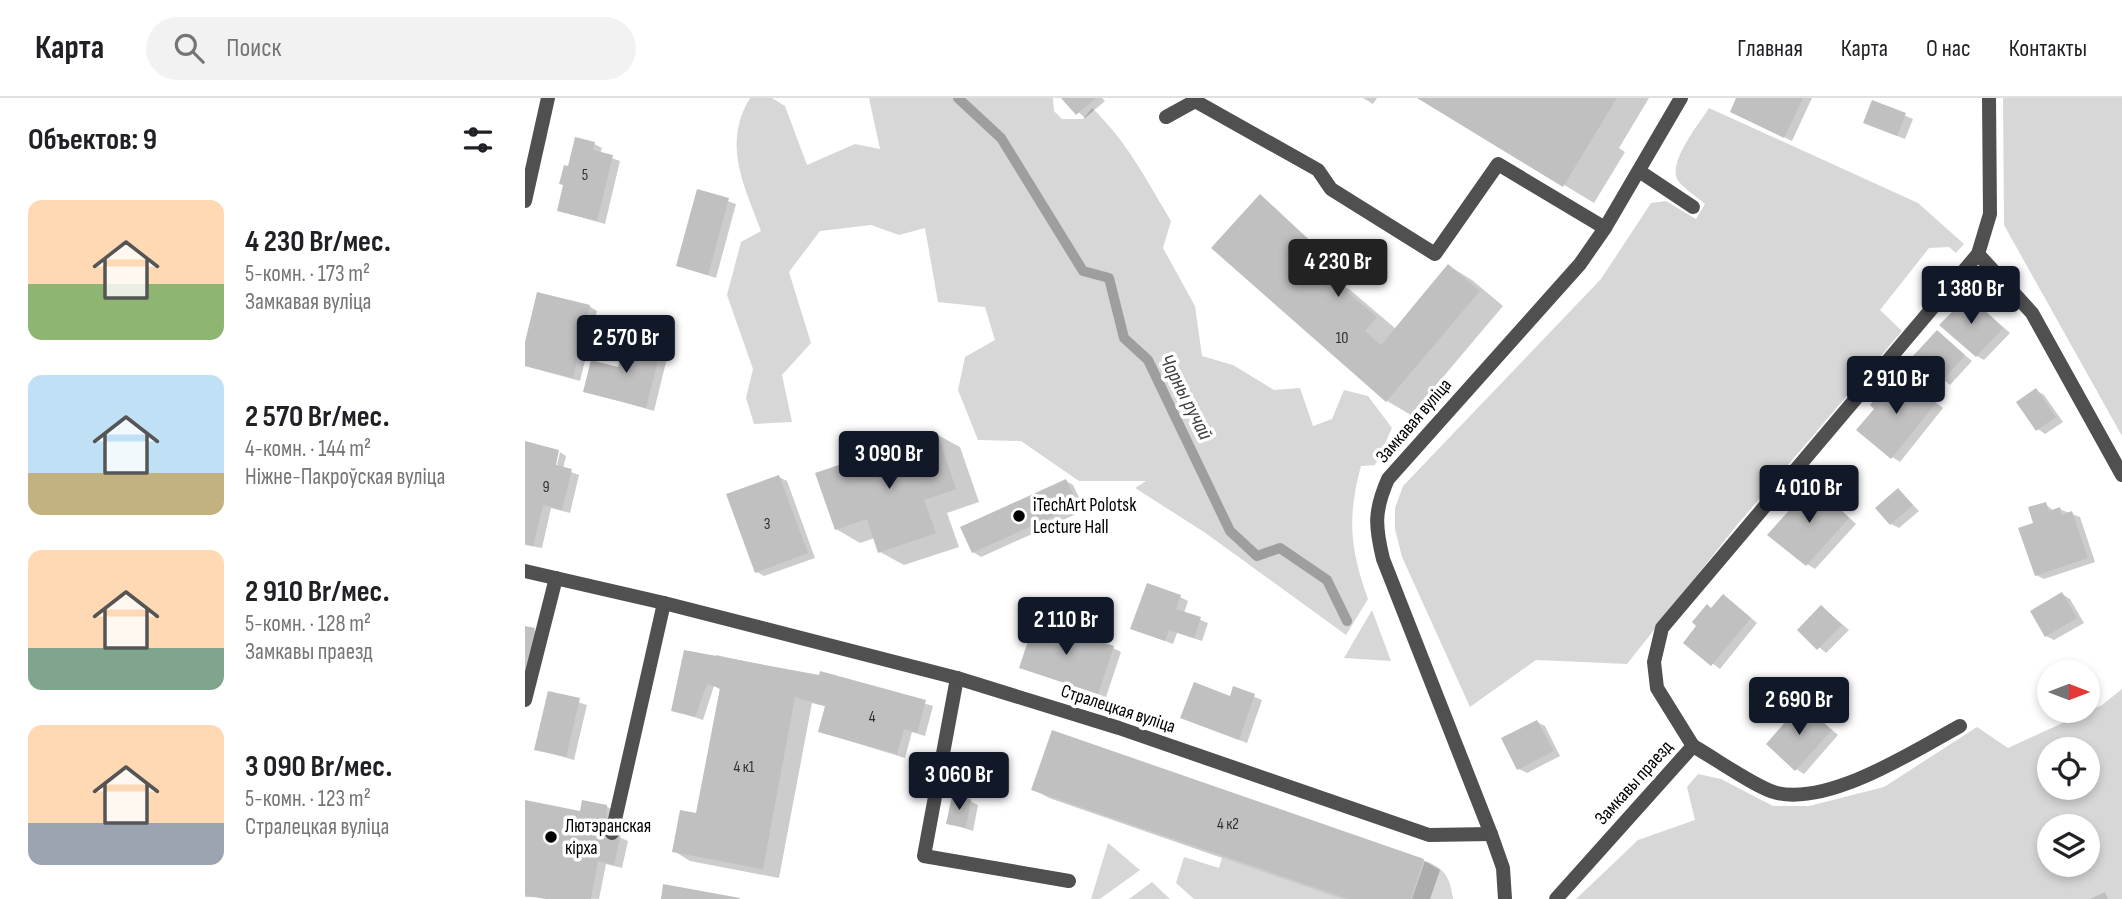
<!DOCTYPE html>
<html lang="ru">
<meta charset="utf-8">
<style>
body{margin:0;font-family:"Sofia Sans Condensed",sans-serif;background:#f2f2f2;color:#202124;height:100vh;display:flex;flex-direction:column;font-size:26px;white-space:nowrap}
*{box-sizing:border-box;margin:0}
p{font-size:23px;color:#757577}
.icon{flex:none;width:38px;height:38px;fill:none;stroke:currentColor;stroke-width:2;stroke-linecap:round;stroke-linejoin:round}
.map{position:relative;flex:1;overflow:hidden}
.details{display:flex;flex-direction:column;background:#fff;width:525px}
.details>*{flex:none}
.needle{width:46px;rotate:90deg}
.controls{position:absolute;left:1512px;top:562px;display:grid;gap:14px}
.controls a{display:grid;place-items:center;width:63px;height:63px;border-radius:50%;background:#fff;box-shadow:0 4px 10px #0003;font-size:35px}
.price{position:absolute;translate:-50% -60px;padding:0 16px;border-radius:7px;background:#111827;color:#fff;font-size:23px;line-height:46px;filter:drop-shadow(0 2px 4px #0008)}
.price::after{content:'';position:absolute;left:50%;top:42px;width:21px;height:16px;margin-left:-10px;background:inherit;clip-path:polygon(0 0,100% 0,50% 100%)}
.price.active{background:#222;color:#fff}
ul{padding:0;list-style:none}
li{display:flex;align-items:center;gap:21px;height:175px;padding:0 28px}
li span{display:grid;place-items:center;flex:none;width:196px;height:140px;border-radius:14px;color:#555}
li>.icon{margin-inline-start:auto}
span .icon{width:84px;height:84px;fill:#fffc;stroke-width:1}
li b{font-size:30px}
h2{display:flex;justify-content:space-between;align-items:center;height:84px;padding:0 28px;font-size:30px}
header{display:flex;align-items:center;gap:42px;box-sizing:border-box;height:98px;padding:0 35px;background:#fff;border-bottom:2px solid #e0e0e0}
header strong{font-size:33px}
nav{display:flex;gap:38px;margin-inline-start:auto;font-size:24px}
.search{width:490px;height:63px;background:#f2f2f2;display:flex;align-items:center;gap:18px;box-sizing:border-box;padding:0 24px;border-radius:38px;color:#757577;font-size:26px}
main{display:flex;flex:1;min-height:0}
.map>svg:first-child{display:block}
.green{fill:#d7d7d7;fill-rule:evenodd}
.shadow{fill:#0003}
.lines{fill:none;stroke-linecap:round;stroke-linejoin:round}
.stream{stroke:#9e9e9e;stroke-width:10}
.building{fill:#c0c0c0}
.lane{stroke:#505050;stroke-width:14}
.street{stroke:#505050;stroke-width:14}
.poi-dot{fill:#000;stroke:#fff;stroke-width:2.5}
.labels{text-anchor:middle;dominant-baseline:central;stroke-width:7;stroke-linejoin:round;paint-order:stroke}
.number-label{font-size:16px;fill:#303030}
.street-label{font-size:19px;fill:#000;stroke:#fff}
.poi-label{font-size:19px;fill:#000;stroke:#fff;text-anchor:start}
.water-label{font-size:21px;font-style:italic;fill:#3f3f3f;stroke:#fff}
</style>
<header>
<strong>Карта</strong>
<div class="search"><svg class="icon" aria-label="search" viewBox="0 0 24 24"><circle cx="10" cy="10" r="6"/><path d="M15 15l6 6"/></svg>Поиск</div>
<nav><a>Главная</a><a>Карта</a><a>О нас</a><a>Контакты</a></nav>
</header>
<main>
<section class="details">
<h2>Объектов: 9<svg class="icon" aria-label="filters" viewBox="0 0 24 24"><path d="M4 7h16M4 17h16"/><circle cx="9" cy="7" r="2"/><circle cx="15" cy="17" r="2"/></svg></h2>
<ul>
<li><span style="background:linear-gradient(#ffd9b3 60%,#8fb573 0)"><svg class="icon" aria-label="home" viewBox="0 0 24 24"><path d="M3 11l9-7 9 7M6 9v11h12V9"/></svg></span><div><b>4 230 Br/мес.</b><p>5-комн. · 173 m²</p><p>Замкавая вуліца</p></div></li>
<li><span style="background:linear-gradient(#bfe0f5 70%,#c2b280 0)"><svg class="icon" aria-label="home" viewBox="0 0 24 24"><path d="M3 11l9-7 9 7M6 9v11h12V9"/></svg></span><div><b>2 570 Br/мес.</b><p>4-комн. · 144 m²</p><p>Ніжне-Пакроўская вуліца</p></div></li>
<li><span style="background:linear-gradient(#ffd9b3 70%,#7fa58c 0)"><svg class="icon" aria-label="home" viewBox="0 0 24 24"><path d="M3 11l9-7 9 7M6 9v11h12V9"/></svg></span><div><b>2 910 Br/мес.</b><p>5-комн. · 128 m²</p><p>Замкавы праезд</p></div></li>
<li><span style="background:linear-gradient(#ffd9b3 70%,#9aa5b1 0)"><svg class="icon" aria-label="home" viewBox="0 0 24 24"><path d="M3 11l9-7 9 7M6 9v11h12V9"/></svg></span><div><b>3 090 Br/мес.</b><p>5-комн. · 123 m²</p><p>Стралецкая вуліца</p></div></li>
</ul>
</section>
<div class="map">
<svg width="1597" height="801" viewBox="0 0 1597 801">
<rect width="100%" height="100%" fill="#fff"/>
<g class="green">
<path d="M 225,0 L 247,0 L 260,8 L 282,67 L 330,46 L 355,51 L 344,0 L 528,0 L 529,13 L 537,21 L 558,21 L 567,10 C 601,42 622,83 646,123 L 638,150 L 670,208 L 677,258 L 708,267 L 749,292 L 775,290 L 788,328 L 807,321 L 819,292 L 843,298 L 867,330 L 850,367 L 836,368 C 822,419 825,451 843,501 L 821,537 L 679,434 L 610,390 L 621,383 L 554,383 L 496,343 L 453,342 L 433,292 L 440,259 L 470,242 L 460,209 L 413,204 L 400,130 L 374,137 L 346,127 L 295,133 L 264,174 L 286,245 L 257,277 L 267,324 L 229,326 L 221,300 L 228,271 L 202,197 L 216,144 L 236,133 C 219,87 197,46 225,0 Z"/>
<path d="M 1478,0 L 1597,0 L 1597,338 L 1479,127 Z"/>
<path d="M 1184,10 L 1393,105 L 1439,146 L 1431,155 L 1424,149 L 1404,150 L 1355,212 L 1377,233 L 1212,427 L 1102,566 L 1011,562 L 945,609 L 877,459 L 870,431 L 870,410 L 878,388 L 1076,181 L 1126,105 L 1141,103 L 1171,121 L 1180,106 C 1172,99 1161,92 1154,84 C 1140,67 1174,26 1184,10 Z"/>
<path d="M 847,512 L 866,563 L 819,560 Z"/>
<path d="M 1597,591 L 1597,801 L 1051,801 L 1113,742 L 1170,722 L 1162,689 L 1173,676 L 1196,681 L 1248,708 L 1284,708 L 1359,689 L 1452,629 L 1483,650 L 1577,607 ZM 1524,651 L 1563,651 L 1563,690 L 1524,690 ZM 1524,728 L 1563,728 L 1563,766 L 1524,766 Z"/>
<path d="M 583,745 L 615,772 L 575,801 L 566,801 Z"/>
<path d="M 659,759 L 694,770 L 697,760 L 816,801 L 669,801 L 651,785 Z"/>
<path d="M 900,763 C 921,770 925,781 928,801 L 887,801 Z"/>
<path d="M 627,784 L 645,801 L 604,801 Z"/>
</g>
<g class="shadow">
<path d="M 538,0 L 577,0 L 580,3 L 560,20 Z"/>
<path d="M 838,0 L 852,0 L 848,6 Z"/>
<path d="M 895,0 L 1124,0 L 1094,50 L 1100,54 L 1069,105 Z"/>
<path d="M 1213,0 L 1287,0 L 1267,43 L 1215,18 Z"/>
<path d="M 1348,4 L 1388,21 L 1380,41 L 1347,28 Z"/>
<path d="M 69,46 L 77,50 L 75,56 L 95,63 L 80,126 L 34,113 Z"/>
<path d="M 173,93 L 211,106 L 191,180 L 153,168 Z"/>
<path d="M 735,99 L 816,170 L 806,181 L 824,191 L 871,231 L 924,168 L 947,182 L 978,208 L 886,317 L 862,303 L 689,150 Z"/>
<path d="M 1444,199 L 1485,235 L 1459,262 L 1452,258 Z"/>
<path d="M 64,208 L 72,213 L 55,283 L 0,268 L 0,252 Z"/>
<path d="M 1412,234 L 1447,263 L 1425,287 L 1391,258 Z"/>
<path d="M 136,252 L 143,256 L 129,313 L 60,293 L 95,271 Z"/>
<path d="M 1378,279 L 1418,310 L 1375,364 L 1367,359 L 1361,299 Z"/>
<path d="M 1511,292 L 1519,297 L 1538,324 L 1520,336 L 1513,331 Z"/>
<path d="M 411,336 L 435,349 L 454,404 L 422,415 L 434,449 L 379,467 L 355,454 L 350,440 L 335,445 L 311,431 Z"/>
<path d="M 0,345 L 30,376 L 35,354 L 41,358 L 38,371 L 54,377 L 45,415 L 26,410 L 17,450 L 0,447 Z"/>
<path d="M 254,379 L 262,383 L 290,460 L 239,478 L 232,474 Z"/>
<path d="M 541,383 L 548,387 L 560,412 L 456,459 L 448,454 Z"/>
<path d="M 1289,387 L 1331,426 L 1290,471 L 1282,466 Z"/>
<path d="M 1373,392 L 1394,413 L 1374,430 L 1366,426 Z"/>
<path d="M 1520,406 L 1529,413 L 1534,411 L 1555,419 L 1570,464 L 1519,481 L 1511,477 L 1510,426 Z"/>
<path d="M 1537,496 L 1545,501 L 1559,525 L 1529,542 L 1521,538 Z"/>
<path d="M 655,499 L 663,503 L 659,515 L 683,525 L 677,543 L 652,535 L 648,546 L 607,530 Z"/>
<path d="M 1206,503 L 1232,525 L 1195,571 L 1160,545 L 1187,511 Z"/>
<path d="M 1297,509 L 1324,532 L 1301,555 L 1274,532 Z"/>
<path d="M 0,529 L 18,536 L 0,609 Z"/>
<path d="M 588,550 L 596,554 L 581,599 L 496,569 Z"/>
<path d="M 191,557 L 295,579 L 296,575 L 408,608 L 400,638 L 387,634 L 380,660 L 295,634 L 302,609 L 287,605 L 254,780 L 165,763 L 149,753 L 173,717 L 196,592 L 189,588 L 178,622 L 148,612 Z"/>
<path d="M 709,590 L 737,602 L 722,645 L 657,620 L 706,600 Z"/>
<path d="M 25,595 L 62,607 L 49,662 L 11,651 Z"/>
<path d="M 1278,607 L 1313,637 L 1279,676 L 1271,671 Z"/>
<path d="M 1012,624 L 1020,628 L 1035,658 L 1002,675 L 994,671 Z"/>
<path d="M 508,691 L 898,762 L 915,772 L 905,801 L 816,801 L 524,700 Z"/>
<path d="M 445,703 L 453,707 L 448,733 L 423,725 Z"/>
<path d="M 0,704 L 56,715 L 81,708 L 89,713 L 87,736 L 103,743 L 97,770 L 81,766 L 74,801 L 0,799 Z"/>
</g>
<g class="lines">
<path class="stream" d="M 433,0 L 476,40 L 558,173 L 584,180 L 599,240 L 623,262 L 705,433 L 732,458 L 755,450 L 802,482 L 822,523"/>
</g>
<g class="building">
<path d="M 536,0 L 571,0 L 551,17 Z"/>
<path d="M 892,0 L 1092,0 L 1038,89 Z"/>
<path d="M 1211,0 L 1278,0 L 1259,40 L 1205,14 Z"/>
<path d="M 1347,2 L 1381,15 L 1372,38 L 1338,25 Z"/>
<path d="M 50,39 L 70,44 L 68,52 L 88,57 L 72,123 L 32,113 L 38,87 L 34,86 L 39,67 L 43,68 Z"/>
<path d="M 172,91 L 204,100 L 183,177 L 151,168 Z"/>
<path d="M 735,96 L 809,165 L 800,175 L 852,219 L 840,233 L 856,247 L 923,166 L 955,193 L 861,304 L 686,150 Z"/>
<path d="M 12,194 L 65,207 L 48,280 L 0,268 L 0,244 Z"/>
<path d="M 1444,197 L 1478,230 L 1451,259 L 1414,227 Z"/>
<path d="M 1412,232 L 1440,257 L 1416,284 L 1388,258 Z"/>
<path d="M 100,241 L 136,250 L 121,310 L 58,294 L 66,262 L 93,269 Z"/>
<path d="M 1377,277 L 1411,305 L 1366,361 L 1331,332 L 1349,311 L 1345,307 L 1355,294 L 1360,298 Z"/>
<path d="M 1511,290 L 1531,319 L 1511,333 L 1491,304 Z"/>
<path d="M 412,334 L 431,391 L 399,402 L 411,435 L 353,455 L 342,421 L 310,432 L 290,375 Z"/>
<path d="M 0,343 L 34,352 L 31,367 L 47,371 L 37,412 L 18,407 L 8,448 L 0,446 Z"/>
<path d="M 254,377 L 283,455 L 230,475 L 201,396 Z"/>
<path d="M 541,381 L 553,407 L 447,455 L 435,429 Z"/>
<path d="M 1289,385 L 1324,420 L 1281,468 L 1242,437 Z"/>
<path d="M 1373,390 L 1388,407 L 1365,427 L 1350,410 Z"/>
<path d="M 1521,404 L 1524,413 L 1535,409 L 1537,417 L 1547,413 L 1563,460 L 1510,478 L 1493,430 L 1508,425 L 1503,409 Z"/>
<path d="M 622,485 L 656,497 L 651,511 L 676,519 L 669,540 L 644,532 L 640,543 L 605,531 Z"/>
<path d="M 1537,494 L 1552,520 L 1520,539 L 1505,513 Z"/>
<path d="M 1198,496 L 1226,520 L 1186,568 L 1158,545 L 1171,528 L 1167,524 L 1182,506 L 1186,510 Z"/>
<path d="M 1296,507 L 1317,527 L 1292,552 L 1272,532 Z"/>
<path d="M 510,522 L 589,548 L 573,596 L 494,570 Z"/>
<path d="M 0,528 L 10,530 L 1,569 L 0,569 Z"/>
<path d="M 159,552 L 294,577 L 295,573 L 401,602 L 392,635 L 379,631 L 372,656 L 293,634 L 300,608 L 270,599 L 238,771 L 147,754 L 155,712 L 171,715 L 195,590 L 182,586 L 170,619 L 146,613 Z"/>
<path d="M 669,584 L 705,598 L 708,588 L 730,596 L 714,642 L 655,620 Z"/>
<path d="M 23,593 L 55,600 L 41,659 L 9,652 Z"/>
<path d="M 1277,605 L 1307,632 L 1270,673 L 1241,646 Z"/>
<path d="M 1012,622 L 1029,653 L 992,672 L 976,640 Z"/>
<path d="M 527,632 L 899,761 L 886,801 L 823,801 L 506,692 Z"/>
<path d="M 427,698 L 446,701 L 441,730 L 421,726 Z"/>
<path d="M 0,702 L 55,713 L 57,702 L 82,707 L 80,733 L 96,736 L 89,767 L 73,763 L 66,801 L 20,801 L 0,797 Z"/>
<path d="M 138,786 L 215,800 L 214,801 L 136,801 Z"/>
<path d="M 1580,794 L 1583,801 L 1565,801 Z"/>
</g>
<g class="lines">
<g class="lane">
<path d="M 641,19 L 670,3 L 793,72 L 806,91 L 910,156 L 973,66 L 1080,130"/>
<path d="M 1114,73 L 1168,109"/>
<path d="M 1453,156 L 1507,215 L 1597,377"/>
<path d="M 432,580 L 399,758 L 544,783"/>
<path d="M 0,602 L 31,480"/>
<path d="M 1168,648 C 1188,659 1233,691 1252,695 C 1306,707 1389,653 1435,628"/>
<path d="M 87,735 L 139,505"/>
</g>
<g class="street">
<path d="M 0,103 L 23,0"/>
<path d="M 0,473 L 139,505 L 432,580 L 594,630 L 904,737 L 966,736"/>
<path d="M 980,801 L 978,770 L 966,736 L 858,461 C 850,428 849,413 863,381 L 1055,166 L 1080,130 L 1156,0"/>
<path d="M 1031,801 L 1168,648 L 1132,590 L 1129,564 L 1137,530 L 1453,156 L 1465,116 L 1464,0"/>
</g>
</g>
<g class="poi-dot">
<circle cx="494" cy="418" r="7"/>
<circle cx="26" cy="739" r="7"/>
</g>
<g class="labels">
<g class="number-label">
<text x="60" y="77">5</text>
<text x="817" y="240">10</text>
<text x="21" y="389">9</text>
<text x="242" y="426">3</text>
<text x="347" y="619">4</text>
<text x="219" y="669">4 к1</text>
<text x="703" y="726">4 к2</text>
</g>
<g class="street-label">
<text transform="translate(889 323) rotate(-49)">Замкавая вуліца</text>
<text transform="translate(593 611) rotate(18)">Стралецкая вуліца</text>
<text transform="translate(1109 685) rotate(-48)">Замкавы праезд</text>
</g>
<g class="poi-label">
<text x="508" y="407">iTechArt Polotsk<tspan x="508" dy="22">Lecture Hall</tspan></text>
<text x="40" y="728">Лютэранская<tspan x="40" dy="22">кірха</tspan></text>
</g>
<g class="water-label">
<text transform="translate(661 299) rotate(63)">Чорны ручай</text>
</g>
</g>
</svg>
<div class="controls">
<a><svg class="needle" viewBox="-14 -14 28 28"><path d="M0-13l5 13h-10z" fill="#e53935"/><path d="M0 13l5-13h-10z" fill="#757577"/></svg></a>
<a><svg class="icon" aria-label="locate" viewBox="0 0 24 24"><circle cx="12" cy="12" r="6"/><path d="M12 2v4M12 18v4M2 12h4M18 12h4"/></svg></a>
<a><svg class="icon" aria-label="layers" viewBox="0 0 24 24"><path d="M12 4l9 5-9 5-9-5zM3 14l9 5 9-5"/></svg></a>
</div>
<b class="price active" style="left:813px;top:201px">4 230 Br</b>
<b class="price" style="left:1446px;top:228px">1 380 Br</b>
<b class="price" style="left:101px;top:277px">2 570 Br</b>
<b class="price" style="left:1371px;top:318px">2 910 Br</b>
<b class="price" style="left:364px;top:393px">3 090 Br</b>
<b class="price" style="left:1284px;top:427px">4 010 Br</b>
<b class="price" style="left:541px;top:559px">2 110 Br</b>
<b class="price" style="left:1274px;top:639px">2 690 Br</b>
<b class="price" style="left:434px;top:714px">3 060 Br</b>
</div>
</main>
